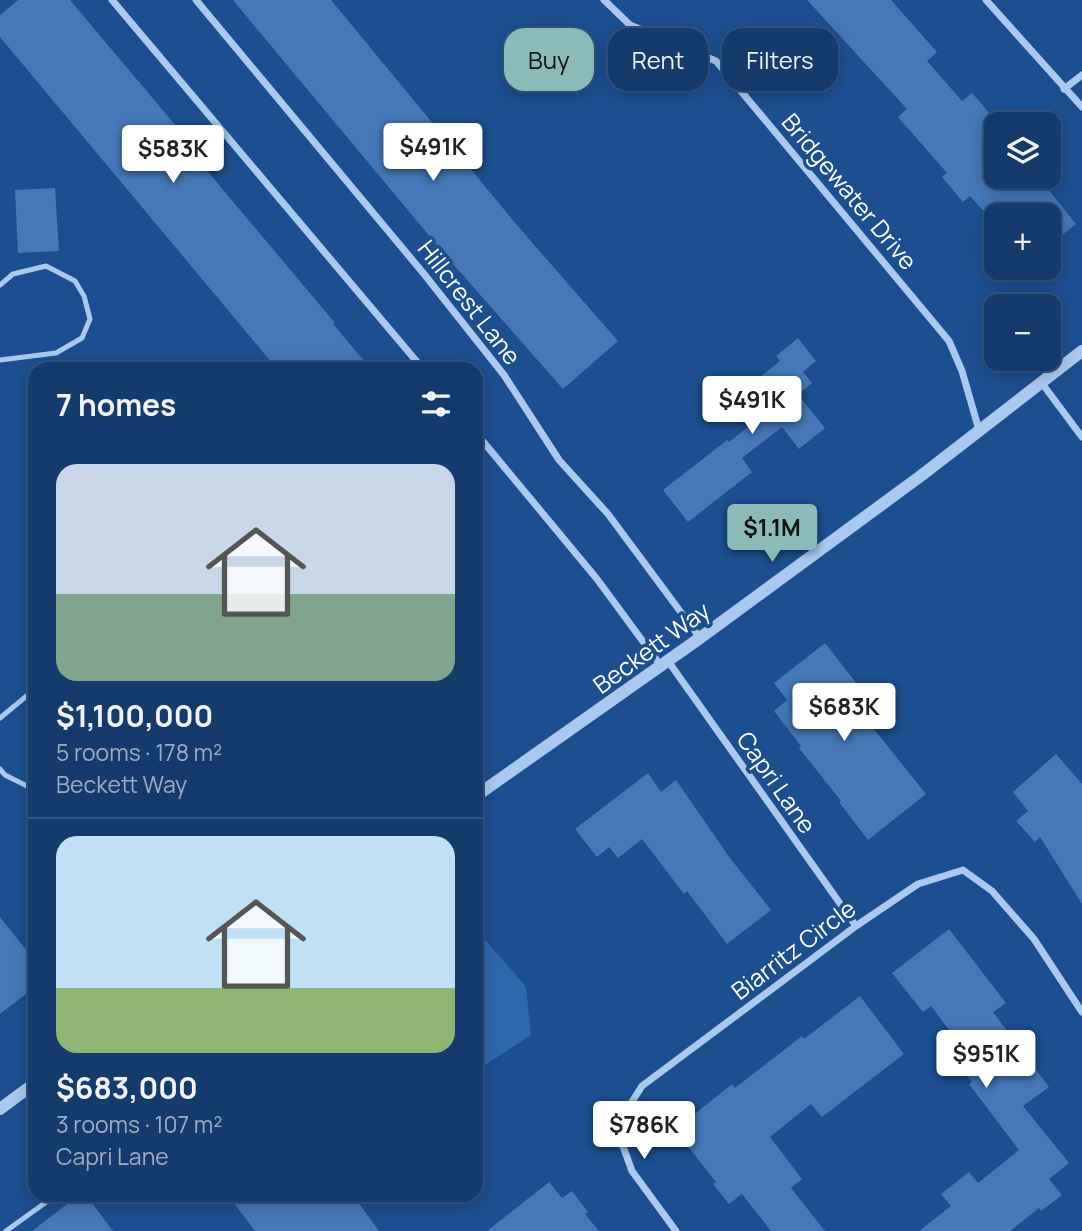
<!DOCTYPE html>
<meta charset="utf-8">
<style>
body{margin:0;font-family:Manrope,sans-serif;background:#1d4271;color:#f1f3f6;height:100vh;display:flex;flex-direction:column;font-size:26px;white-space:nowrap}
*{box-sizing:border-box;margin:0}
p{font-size:23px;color:#9dadc1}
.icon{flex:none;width:38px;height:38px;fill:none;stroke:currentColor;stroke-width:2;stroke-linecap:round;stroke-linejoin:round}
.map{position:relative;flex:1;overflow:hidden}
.drawer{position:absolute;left:28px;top:362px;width:455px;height:840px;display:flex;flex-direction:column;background:#143b6b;border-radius:21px;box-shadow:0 4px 18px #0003,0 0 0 2px #33557e}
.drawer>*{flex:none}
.hud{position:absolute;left:504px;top:28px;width:472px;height:63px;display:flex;gap:14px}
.buttons{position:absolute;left:984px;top:112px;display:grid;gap:14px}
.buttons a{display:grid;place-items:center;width:77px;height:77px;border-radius:14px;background:#143b6b;box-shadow:0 4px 18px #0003,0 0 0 2px #33557e;font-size:35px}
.price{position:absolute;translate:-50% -60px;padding:0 16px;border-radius:7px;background:#fff;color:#222;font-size:23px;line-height:46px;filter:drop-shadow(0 2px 4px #0008)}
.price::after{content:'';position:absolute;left:50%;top:42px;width:21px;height:16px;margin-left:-10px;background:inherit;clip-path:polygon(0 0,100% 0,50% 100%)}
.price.on{background:#8bbbb9;color:#111}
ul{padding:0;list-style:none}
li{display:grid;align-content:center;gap:14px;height:371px;padding:0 28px}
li+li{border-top:2px solid #33557e}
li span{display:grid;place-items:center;height:217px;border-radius:21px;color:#555}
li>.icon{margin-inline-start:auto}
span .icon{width:126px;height:126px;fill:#fffc;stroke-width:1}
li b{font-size:30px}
h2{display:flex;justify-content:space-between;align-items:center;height:84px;padding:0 28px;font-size:30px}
.tag{padding:0 24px;border-radius:21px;background:#143b6b;box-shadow:0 4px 18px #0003,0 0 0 2px #33557e;font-size:24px;line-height:63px}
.tag.on{background:#8bbbb9;color:#111}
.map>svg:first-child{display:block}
.green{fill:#2e69ad}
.building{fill:#4478b7}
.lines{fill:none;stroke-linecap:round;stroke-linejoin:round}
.service{stroke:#a9c9ee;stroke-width:5}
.minor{stroke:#a9c9ee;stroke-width:7}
.tertiary{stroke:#a9c9ee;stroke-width:12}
.labels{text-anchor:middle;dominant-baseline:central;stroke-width:7;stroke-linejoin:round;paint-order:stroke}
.street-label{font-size:24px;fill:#fff;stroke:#1b4f8f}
</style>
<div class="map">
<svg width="1082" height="1231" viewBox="0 0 1082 1231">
<rect width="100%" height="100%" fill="#1b4f8f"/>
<path class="green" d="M 476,929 L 526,987 L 531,1035 L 476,1071 Z"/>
<g class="building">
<path d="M 18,0 L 70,0 L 187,139 L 183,142 L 335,323 L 333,324 L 371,369 L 277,369 L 0,37 L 0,15 Z"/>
<path d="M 233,0 L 331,0 L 516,224 L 618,341 L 563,389 L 446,256 Z"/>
<path d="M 807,0 L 891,0 L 937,52 L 927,61 L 962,101 L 972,93 L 991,115 L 984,121 L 996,134 L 996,177 L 1032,177 L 1044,190 L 1047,188 L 1076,224 L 1048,246 L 1048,215 L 987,215 L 970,196 L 963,202 L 942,177 L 947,173 L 898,117 L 907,109 Z"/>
<path d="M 55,188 L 59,251 L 18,253 L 15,190 Z"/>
<path d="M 798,338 L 816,361 L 803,372 L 812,383 L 798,395 L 825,428 L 799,449 L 782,427 L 742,458 L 752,472 L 688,522 L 663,490 L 727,440 L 729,442 L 779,402 L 759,378 L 780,361 L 776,356 Z"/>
<path d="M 825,643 L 857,684 L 845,693 L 926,794 L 868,840 L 839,802 L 841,801 L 799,748 L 801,746 L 774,711 L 787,700 L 774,683 Z"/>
<path d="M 1056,754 L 1082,784 L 1082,904 L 1040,837 L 1035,842 L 1016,821 L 1028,811 L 1013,792 Z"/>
<path d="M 648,773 L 661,792 L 676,780 L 730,858 L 771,910 L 727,944 L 687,891 L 684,894 L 642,839 L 618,858 L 609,847 L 597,857 L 575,829 Z"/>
<path d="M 0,917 L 27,951 L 35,945 L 35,987 L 0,1014 Z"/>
<path d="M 949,929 L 1006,1003 L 993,1012 L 1049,1087 L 1023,1106 L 1069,1163 L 1049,1179 L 1062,1195 L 1041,1211 L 1039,1208 L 1010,1231 L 919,1231 L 951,1206 L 941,1194 L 969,1172 L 978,1183 L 1019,1150 L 969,1084 L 972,1082 L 948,1051 L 959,1043 L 931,1006 L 923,1012 L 892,973 Z"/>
<path d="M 860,996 L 904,1054 L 822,1117 L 811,1104 L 770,1137 L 802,1179 L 791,1188 L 825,1231 L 771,1231 L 742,1194 L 729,1204 L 713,1184 L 716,1182 L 675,1130 L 732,1084 L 735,1088 L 802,1036 L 804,1039 Z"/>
<path d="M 549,1182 L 562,1198 L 572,1191 L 588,1212 L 585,1214 L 599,1231 L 487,1231 Z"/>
<path d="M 79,1195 L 86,1195 L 113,1231 L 32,1231 Z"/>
<path d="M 228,1195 L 353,1195 L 379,1231 L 255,1231 Z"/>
</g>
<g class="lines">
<g class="service">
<path d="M 0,285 L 13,274 L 46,266 L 75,281 L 84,296 L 90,319 L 82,338 L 56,353 L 0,360"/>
<path d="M 0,718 L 35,689"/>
<path d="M 0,769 L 5,775 L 35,790"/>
<path d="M 6,1231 L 56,1195"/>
</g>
<g class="minor">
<path d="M 112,0 L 423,369"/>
<path d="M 196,0 L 424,274 L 504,375 L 559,460 L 608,514 L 700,638"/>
<path d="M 604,0 L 630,25 L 716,61 L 949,341 L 962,371 L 979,430"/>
<path d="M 986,0 L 1082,107"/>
<path d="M 1064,89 L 1082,75"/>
<path d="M 1041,382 L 1082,437"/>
<path d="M 476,433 L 597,579 L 661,666"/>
<path d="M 668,661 L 856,926"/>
<path d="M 676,1231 L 632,1171 L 616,1127 L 642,1086 L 856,926 L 918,884 L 963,870 L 992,891 L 1034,939 L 1082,1012"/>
</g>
<g class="tertiary">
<path d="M 476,796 L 700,638 L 922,475 L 1082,351"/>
<path d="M 0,1109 L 35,1083"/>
</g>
</g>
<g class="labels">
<g class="street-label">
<text transform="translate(850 191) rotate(50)">Bridgewater Drive</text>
<text transform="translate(470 302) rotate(52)">Hillcrest Lane</text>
<text transform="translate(651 647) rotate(-36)">Beckett Way</text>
<text transform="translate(777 782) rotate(55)">Capri Lane</text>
<text transform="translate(793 949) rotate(-37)">Biarritz Circle</text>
</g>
</g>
</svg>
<div class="buttons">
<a><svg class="icon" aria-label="layers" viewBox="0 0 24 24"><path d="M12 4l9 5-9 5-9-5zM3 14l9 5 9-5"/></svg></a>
<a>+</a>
<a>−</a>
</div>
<b class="price" style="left:433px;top:183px">$491K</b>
<b class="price" style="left:173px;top:185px">$583K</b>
<b class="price" style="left:752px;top:436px">$491K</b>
<b class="price on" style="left:772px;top:564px">$1.1M</b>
<b class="price" style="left:844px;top:743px">$683K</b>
<b class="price" style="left:986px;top:1090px">$951K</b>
<b class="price" style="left:644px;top:1161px">$786K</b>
<div class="hud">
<a class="tag on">Buy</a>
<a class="tag">Rent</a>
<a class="tag">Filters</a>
</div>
<section class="drawer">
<h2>7 homes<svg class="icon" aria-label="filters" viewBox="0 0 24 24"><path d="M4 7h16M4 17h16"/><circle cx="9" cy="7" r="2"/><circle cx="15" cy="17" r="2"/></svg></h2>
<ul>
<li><span style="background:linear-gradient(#c9d6e8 60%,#7fa58c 0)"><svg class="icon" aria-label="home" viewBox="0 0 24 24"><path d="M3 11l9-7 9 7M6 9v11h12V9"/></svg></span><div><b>$1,100,000</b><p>5 rooms · 178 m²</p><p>Beckett Way</p></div></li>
<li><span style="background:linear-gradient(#bfe0f5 70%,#8fb573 0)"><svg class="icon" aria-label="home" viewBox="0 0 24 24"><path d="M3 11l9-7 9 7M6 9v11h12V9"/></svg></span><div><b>$683,000</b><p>3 rooms · 107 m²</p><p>Capri Lane</p></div></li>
</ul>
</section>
</div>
